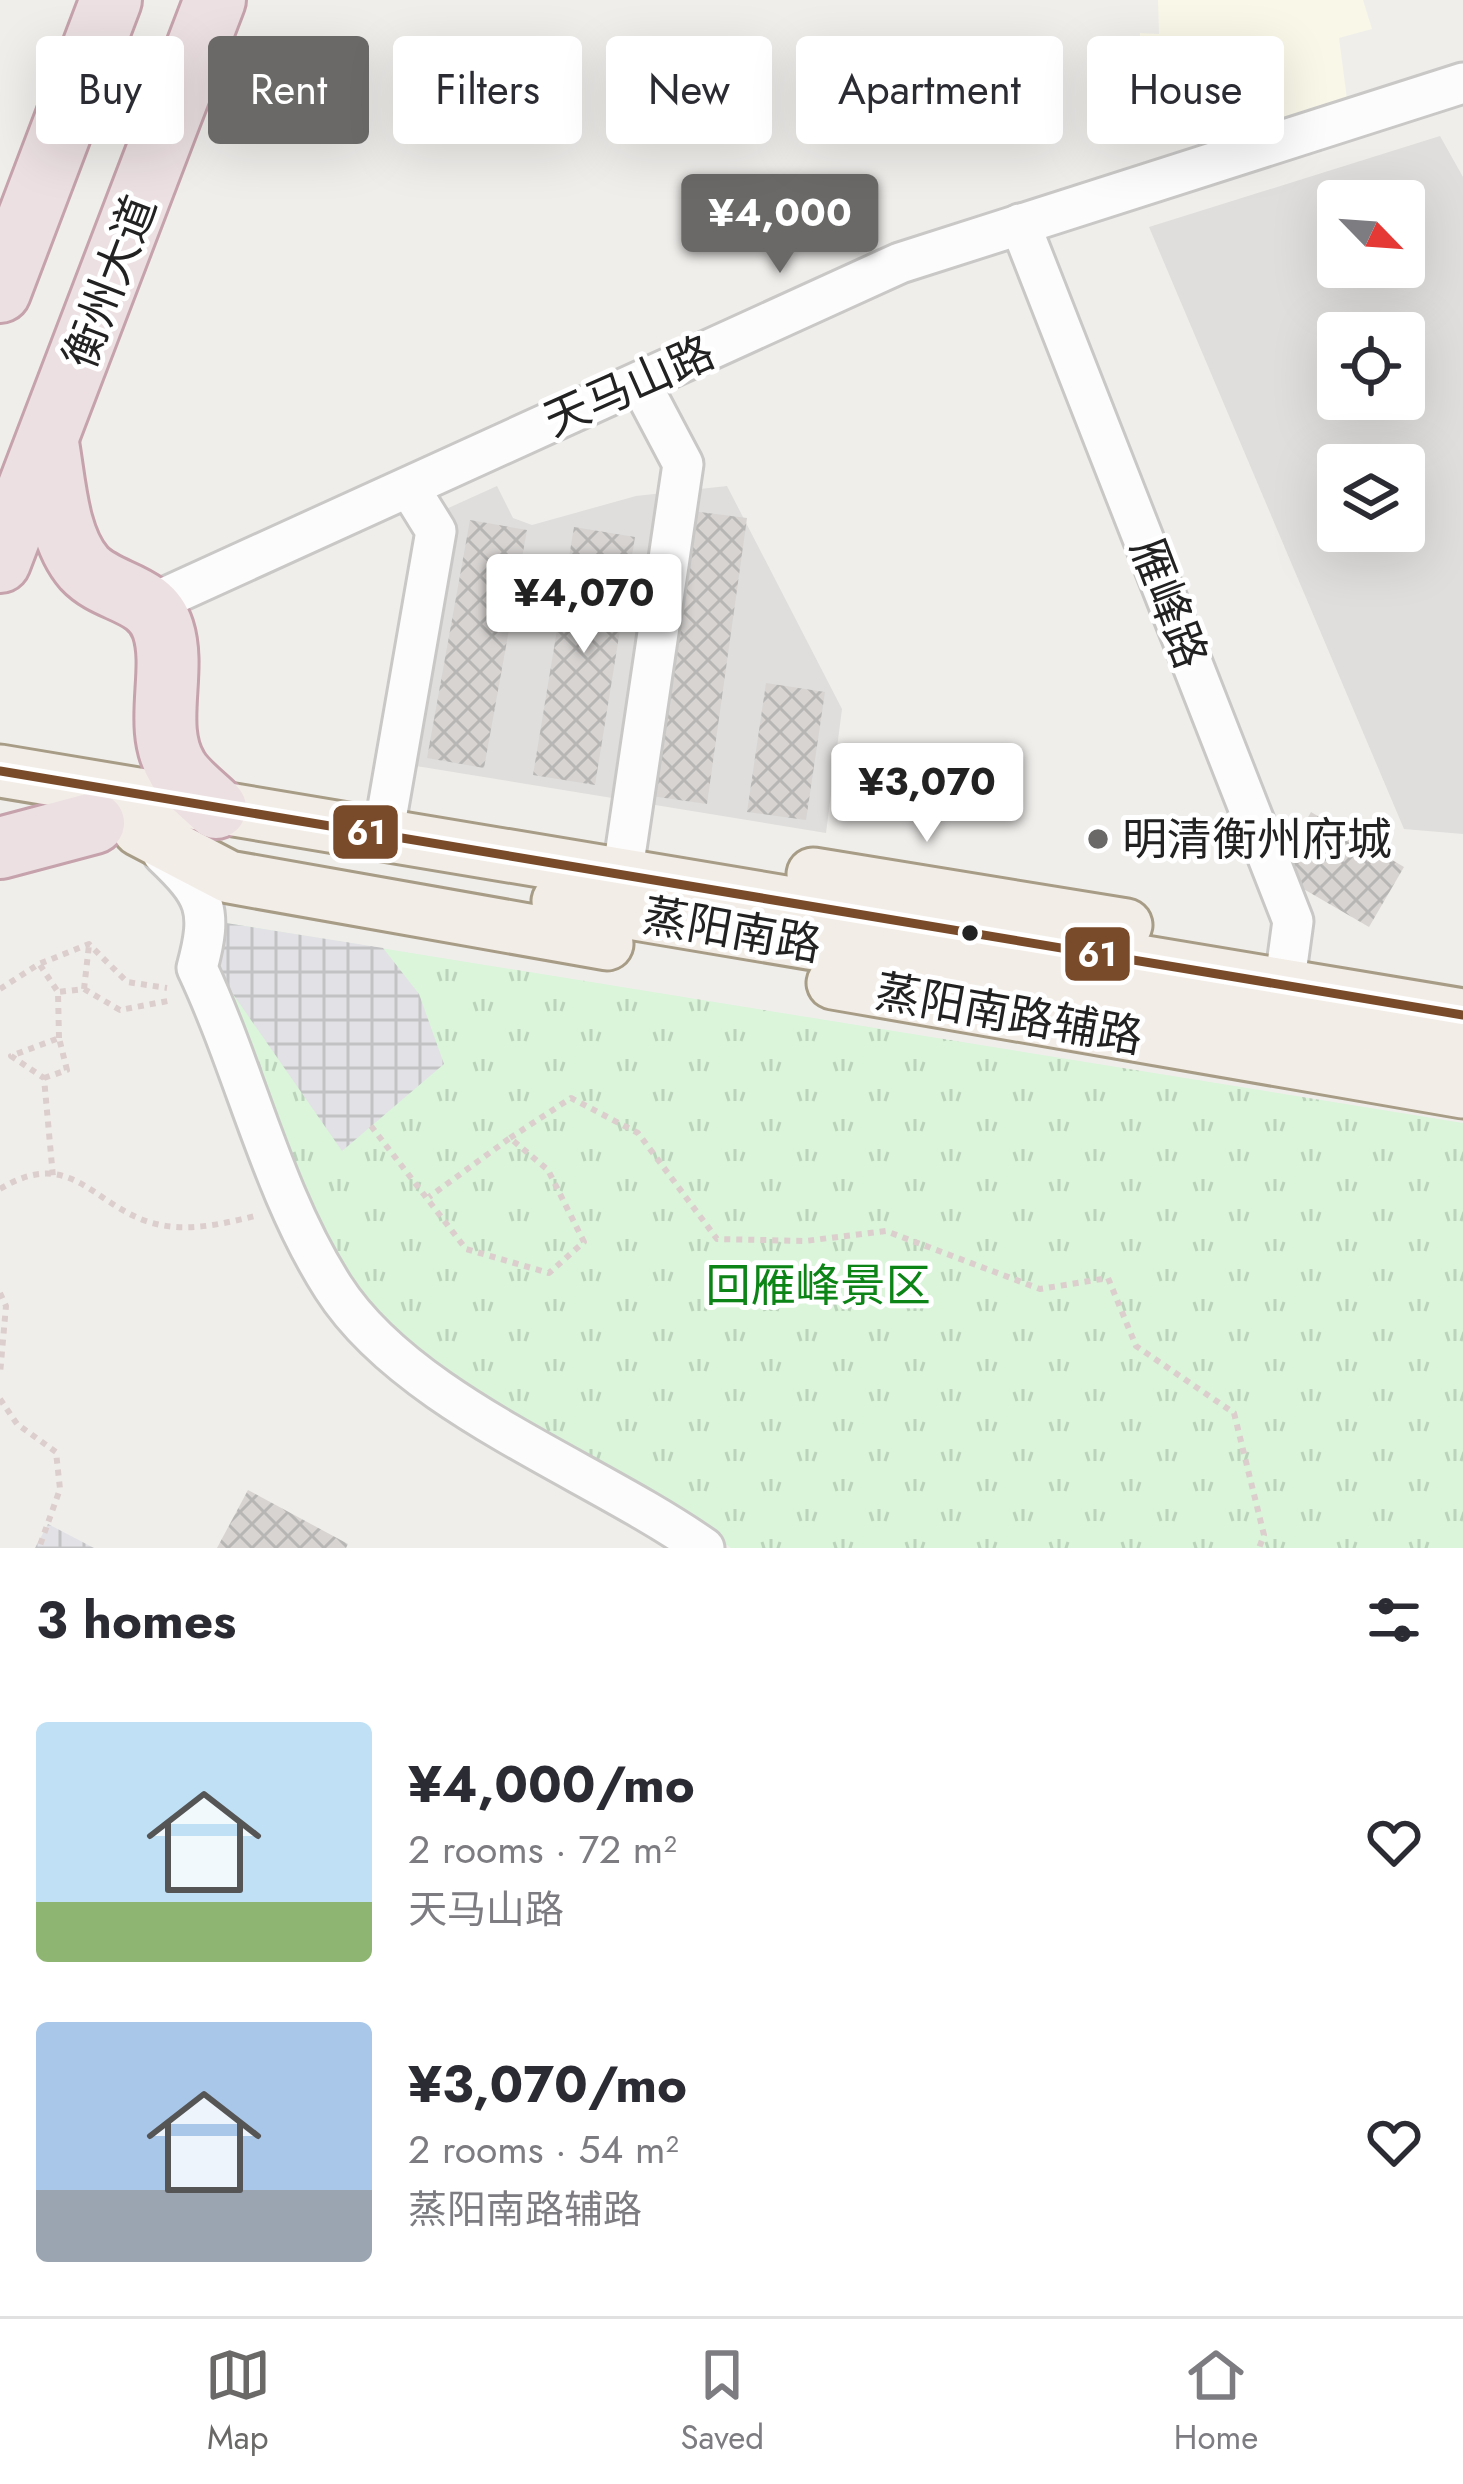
<!DOCTYPE html>
<meta charset="utf-8">
<style>
body{margin:0;font-family:Jost,"Noto Sans SC",sans-serif;background:#f7f7f7;color:#2b2b33;height:100vh;display:flex;flex-direction:column;font-size:45px;white-space:nowrap}
*{box-sizing:border-box;margin:0}
p{font-size:39px;color:#7c7c81}
.icon{flex:none;width:66px;height:66px;fill:none;stroke:currentColor;stroke-width:2;stroke-linecap:round;stroke-linejoin:round}
.map{position:relative;height:1548px;overflow:hidden}
.sheet{display:flex;flex-direction:column;background:#fff;flex:1}
.sheet>*{flex:none}
.hud{position:absolute;left:36px;top:36px;width:1392px;height:108px;display:flex;gap:24px}
.needle{width:78px;rotate:115deg}
.buttons{position:absolute;left:1317px;top:180px;display:grid;gap:24px}
.buttons a{display:grid;place-items:center;width:108px;height:108px;border-radius:12px;background:#fff;box-shadow:0 12px 48px #0002;font-size:60px}
.price{position:absolute;translate:-50% -102px;padding:0 27px;border-radius:12px;background:#fff;color:#222;font-size:39px;line-height:78px;filter:drop-shadow(0 3px 6px #0008)}
.price::after{content:'';position:absolute;left:50%;top:72px;width:36px;height:27px;margin-left:-18px;background:inherit;clip-path:polygon(0 0,100% 0,50% 100%)}
.price.selected{background:#6a6968;color:#fff}
ul{padding:0;list-style:none}
li{display:flex;align-items:center;gap:36px;height:300px;padding:0 36px}
li span{display:grid;place-items:center;flex:none;width:336px;height:240px;border-radius:12px;color:#555}
li>.icon{margin-inline-start:auto}
span .icon{width:144px;height:144px;fill:#fffc;stroke-width:1}
li b{font-size:51px}
h2{display:flex;justify-content:space-between;align-items:center;height:144px;padding:0 36px;font-size:51px}
.chip{padding:0 42px;border-radius:12px;background:#fff;box-shadow:0 12px 48px #0002;font-size:42px;line-height:108px}
.chip.selected{background:#6a6968;color:#fff}
.menu{display:flex;justify-content:space-around;align-items:center;height:168px;border-top:3px solid #e1e1e2;background:#fff;font-size:33px;color:#7c7c81}
.menu a{display:grid;justify-items:center;gap:6px}
.menu .selected{color:#6a6968}
.map>svg:first-child{display:block}
.residential{fill:#dfdedc;fill-rule:evenodd}
.education{fill:#f8f7e8}
.park{fill:url(#park-tufts)}
.plaza{fill:url(#plaza-grid)}
.building{fill:url(#building-cross-hatch)}
.lines{fill:none;stroke-linecap:round;stroke-linejoin:round}
.minor-casing{stroke:#c9c8c7;stroke-width:45}
.major-casing{stroke:#a79c86;stroke-width:57}
.highway-casing{stroke:#c5a2ac;stroke-width:66}
.path{stroke:#dccecd;stroke-width:6;stroke-dasharray:6 6;stroke-linecap:butt}
.minor{stroke:#fdfcfc;stroke-width:39}
.major{stroke:#f3ede7;stroke-width:51}
.highway{stroke:#ece0e2;stroke-width:60}
.bus-1-casing{stroke:#fff;stroke-width:18}
.bus-1{stroke:#7a4b2a;stroke-width:9}
.poi-dot{fill:#6a6968;stroke:#fff;stroke-width:4.5}
.bus-dot{fill:#222;stroke:#fff;stroke-width:4.5}
.labels{text-anchor:middle;dominant-baseline:central;stroke-width:10;stroke-linejoin:round;paint-order:stroke}
.street-label{font-size:45px;fill:#222;stroke:#fff}
.poi-label{font-size:45px;fill:#222;stroke:#fff;text-anchor:start}
.park-label{font-size:45px;fill:#0c8416;stroke:#fff}
.line-badge{stroke:#fff;stroke-width:4.5}
.badge-label{font-size:33px;text-anchor:middle;font-weight:bold;fill:#fff}
</style>
<div class="map">
<svg width="1463" height="1548" viewBox="0 0 1463 1548">
<defs>
<pattern id="park-tufts" width="24" height="20" patternUnits="userSpaceOnUse" patternTransform="scale(3)"><rect width="24" height="20" fill="#daf5da"/><path d="M3 7l-1-3M5 7V3M7 7l1-3M15 17l-1-3M17 17v-4M19 17l1-3" fill="none" stroke="#bbd2bb"/></pattern>
<pattern id="plaza-grid" width="8" height="8" patternUnits="userSpaceOnUse" patternTransform="scale(3)"><rect width="8" height="8" fill="#e2e1e5"/><path d="M0 4h8M4 0v8" fill="none" stroke="#c2c1c4"/></pattern>
<pattern id="building-cross-hatch" width="8" height="8" patternUnits="userSpaceOnUse" patternTransform="scale(3)"><rect width="8" height="8" fill="#d7d4d2"/><path d="M0 0l8 8M0 8l8-8" fill="none" stroke="#b8b6b4"/></pattern>
</defs>
<rect width="100%" height="100%" fill="#f0eeeb"/>
<g class="residential">
<path d="M 1440,136 L 1463,177 L 1463,834 L 1404,829 L 1149,227 ZM 1338,201 L 1404,201 L 1404,267 L 1338,267 ZM 1338,333 L 1404,333 L 1404,399 L 1338,399 ZM 1338,465 L 1404,465 L 1404,531 L 1338,531 Z"/>
<path d="M 497,486 L 513,518 L 532,525 L 636,496 L 727,486 L 842,709 L 826,833 L 410,765 L 444,510 Z"/>
</g>
<path class="education" d="M 1158,0 L 1363,0 L 1372,29 L 1339,38 L 1347,99 L 1260,132 L 1135,122 L 1140,33 L 1159,34 Z"/>
<path class="park" d="M 226,923 L 1463,1123 L 1463,1548 L 731,1548 L 681,1511 L 446,1385 L 332,1268 L 219,974 Z"/>
<g class="plaza">
<path d="M 226,923 L 383,948 L 419,994 L 444,1064 L 342,1151 L 219,974 Z"/>
<path d="M 48,1524 L 94,1548 L 35,1548 Z"/>
</g>
<g class="building">
<path d="M 684,510 L 747,518 L 707,804 L 644,795 Z"/>
<path d="M 470,520 L 527,530 L 484,768 L 427,758 Z"/>
<path d="M 574,527 L 635,537 L 595,785 L 533,775 Z"/>
<path d="M 766,683 L 825,692 L 806,820 L 747,812 Z"/>
<path d="M 1311,812 L 1404,867 L 1369,927 L 1276,873 Z"/>
<path d="M 248,1490 L 348,1544 L 346,1548 L 217,1548 Z"/>
</g>
<g class="lines">
<g class="minor-casing">
<g id="minor">
<path d="M 1020,224 L 1293,921 L 1284,987"/>
<path d="M 149,605 L 900,263 L 1463,83"/>
<path d="M 383,836 L 436,531 L 418,502"/>
<path d="M 163,854 C 206,895 213,909 197,968 C 246,1072 271,1190 333,1287 C 407,1403 592,1469 704,1548"/>
<path d="M 622,876 L 683,464 L 646,394"/>
</g>
</g>
<g class="major-casing">
<g id="major">
<path d="M 0,771 L 1463,1015"/>
<path d="M 139,830 L 229,877 L 607,944"/>
<path d="M 813,874 L 1126,925"/>
<path d="M 558,901 L 1463,1053"/>
<path d="M 833,983 L 1463,1092"/>
</g>
</g>
<g class="highway-casing">
<g id="highway">
<path d="M 0,292 L 111,0"/>
<path d="M 48,443 C 55,482 57,537 84,568 C 108,594 151,591 163,629 C 177,672 152,727 177,768 C 185,782 204,796 216,808"/>
<path d="M 0,562 L 215,0"/>
<path d="M 0,848 L 94,823"/>
</g>
</g>
<g class="path">
<path d="M 40,965 L 58,992"/>
<path d="M 0,989 L 39,964 L 89,944 L 127,982 L 167,988"/>
<path d="M 84,989 L 89,945"/>
<path d="M 59,1038 L 58,992 L 84,989 L 120,1010 L 173,1000"/>
<path d="M 44,1078 L 67,1070 L 59,1038 L 11,1056 L 44,1078 L 53,1177"/>
<path d="M 371,1126 L 466,1249 L 549,1273 L 584,1242 L 548,1170 L 510,1138 L 429,1197"/>
<path d="M 510,1138 L 571,1098 L 638,1133 L 717,1239 L 805,1241 L 886,1231 L 1040,1289 L 1108,1278 L 1136,1346 L 1234,1413 L 1264,1535 L 1259,1548"/>
<path d="M 0,1189 C 69,1147 91,1202 146,1221 C 184,1234 222,1224 259,1215"/>
<path d="M 0,1293 L 6,1306 L 0,1374"/>
<path d="M 0,1399 L 17,1424 L 56,1452 L 60,1489 L 39,1548"/>
</g>
<use href="#minor" class="minor"/>
<use href="#major" class="major"/>
<use href="#highway" class="highway"/>
<g class="bus-1-casing">
<path id="bus-1" d="M 0,771 L 1463,1015"/>
</g>
<use href="#bus-1" class="bus-1"/>
</g>
<circle class="poi-dot" cx="1098" cy="839" r="12"/>
<circle class="bus-dot" cx="970" cy="933" r="10"/>
<g class="labels">
<g class="street-label">
<text transform="translate(110 282) rotate(-69)">衡州大道</text>
<text transform="translate(629 386) rotate(-24)">天马山路</text>
<text transform="translate(1169 603) rotate(69)">雁峰路</text>
<text transform="translate(732 930) rotate(10)">蒸阳南路</text>
<text transform="translate(1009 1014) rotate(10)">蒸阳南路辅路</text>
</g>
<g class="poi-label">
<text x="1122" y="839">明清衡州府城</text>
</g>
<g class="park-label">
<text x="818" y="1285">回雁峰景区</text>
</g>
</g>
<g class="line-badge">
<rect x="331" y="803" width="69" height="58" rx="12" fill="#7a4b2a"/>
<rect x="1063" y="925" width="69" height="58" rx="12" fill="#7a4b2a"/>
</g>
<g class="badge-label">
<text x="366" y="844">61</text>
<text x="1097" y="966">61</text>
</g>
</svg>
<div class="buttons">
<a><svg class="needle" viewBox="-14 -14 28 28"><path d="M0-13l5 13h-10z" fill="#e53935"/><path d="M0 13l5-13h-10z" fill="#7c7c81"/></svg></a>
<a><svg class="icon" aria-label="locate" viewBox="0 0 24 24"><circle cx="12" cy="12" r="6"/><path d="M12 2v4M12 18v4M2 12h4M18 12h4"/></svg></a>
<a><svg class="icon" aria-label="layers" viewBox="0 0 24 24"><path d="M12 4l9 5-9 5-9-5zM3 14l9 5 9-5"/></svg></a>
</div>
<b class="price selected" style="left:780px;top:276px">¥4,000</b>
<b class="price" style="left:584px;top:656px">¥4,070</b>
<b class="price" style="left:927px;top:845px">¥3,070</b>
<div class="hud">
<a class="chip">Buy</a>
<a class="chip selected">Rent</a>
<a class="chip">Filters</a>
<a class="chip">New</a>
<a class="chip">Apartment</a>
<a class="chip">House</a>
</div>
</div>
<section class="sheet">
<h2>3 homes<svg class="icon" aria-label="filters" viewBox="0 0 24 24"><path d="M4 7h16M4 17h16"/><circle cx="9" cy="7" r="2"/><circle cx="15" cy="17" r="2"/></svg></h2>
<ul>
<li><span style="background:linear-gradient(#bfe0f5 75%,#8fb573 0)"><svg class="icon" aria-label="home" viewBox="0 0 24 24"><path d="M3 11l9-7 9 7M6 9v11h12V9"/></svg></span><div><b>¥4,000/mo</b><p>2 rooms · 72 m²</p><p>天马山路</p></div><svg class="icon" aria-label="heart" viewBox="0 0 24 24"><path d="M12 20l-8-8c-3-5 5-10 8-4 3-6 11-1 8 4z"/></svg></li>
<li><span style="background:linear-gradient(#a9c7e8 70%,#9aa5b1 0)"><svg class="icon" aria-label="home" viewBox="0 0 24 24"><path d="M3 11l9-7 9 7M6 9v11h12V9"/></svg></span><div><b>¥3,070/mo</b><p>2 rooms · 54 m²</p><p>蒸阳南路辅路</p></div><svg class="icon" aria-label="heart" viewBox="0 0 24 24"><path d="M12 20l-8-8c-3-5 5-10 8-4 3-6 11-1 8 4z"/></svg></li>
</ul>
</section>
<nav class="menu">
<a class="selected"><svg class="icon" aria-label="map" viewBox="0 0 24 24"><path d="M3 6l6-2 6 2 6-2v14l-6 2-6-2-6 2zM9 4v14M15 6v14"/></svg>Map</a>
<a><svg class="icon" aria-label="saved" viewBox="0 0 24 24"><path d="M7 4h10v16l-5-4-5 4z"/></svg>Saved</a>
<a><svg class="icon" aria-label="home" viewBox="0 0 24 24"><path d="M3 11l9-7 9 7M6 9v11h12V9"/></svg>Home</a>
</nav>
